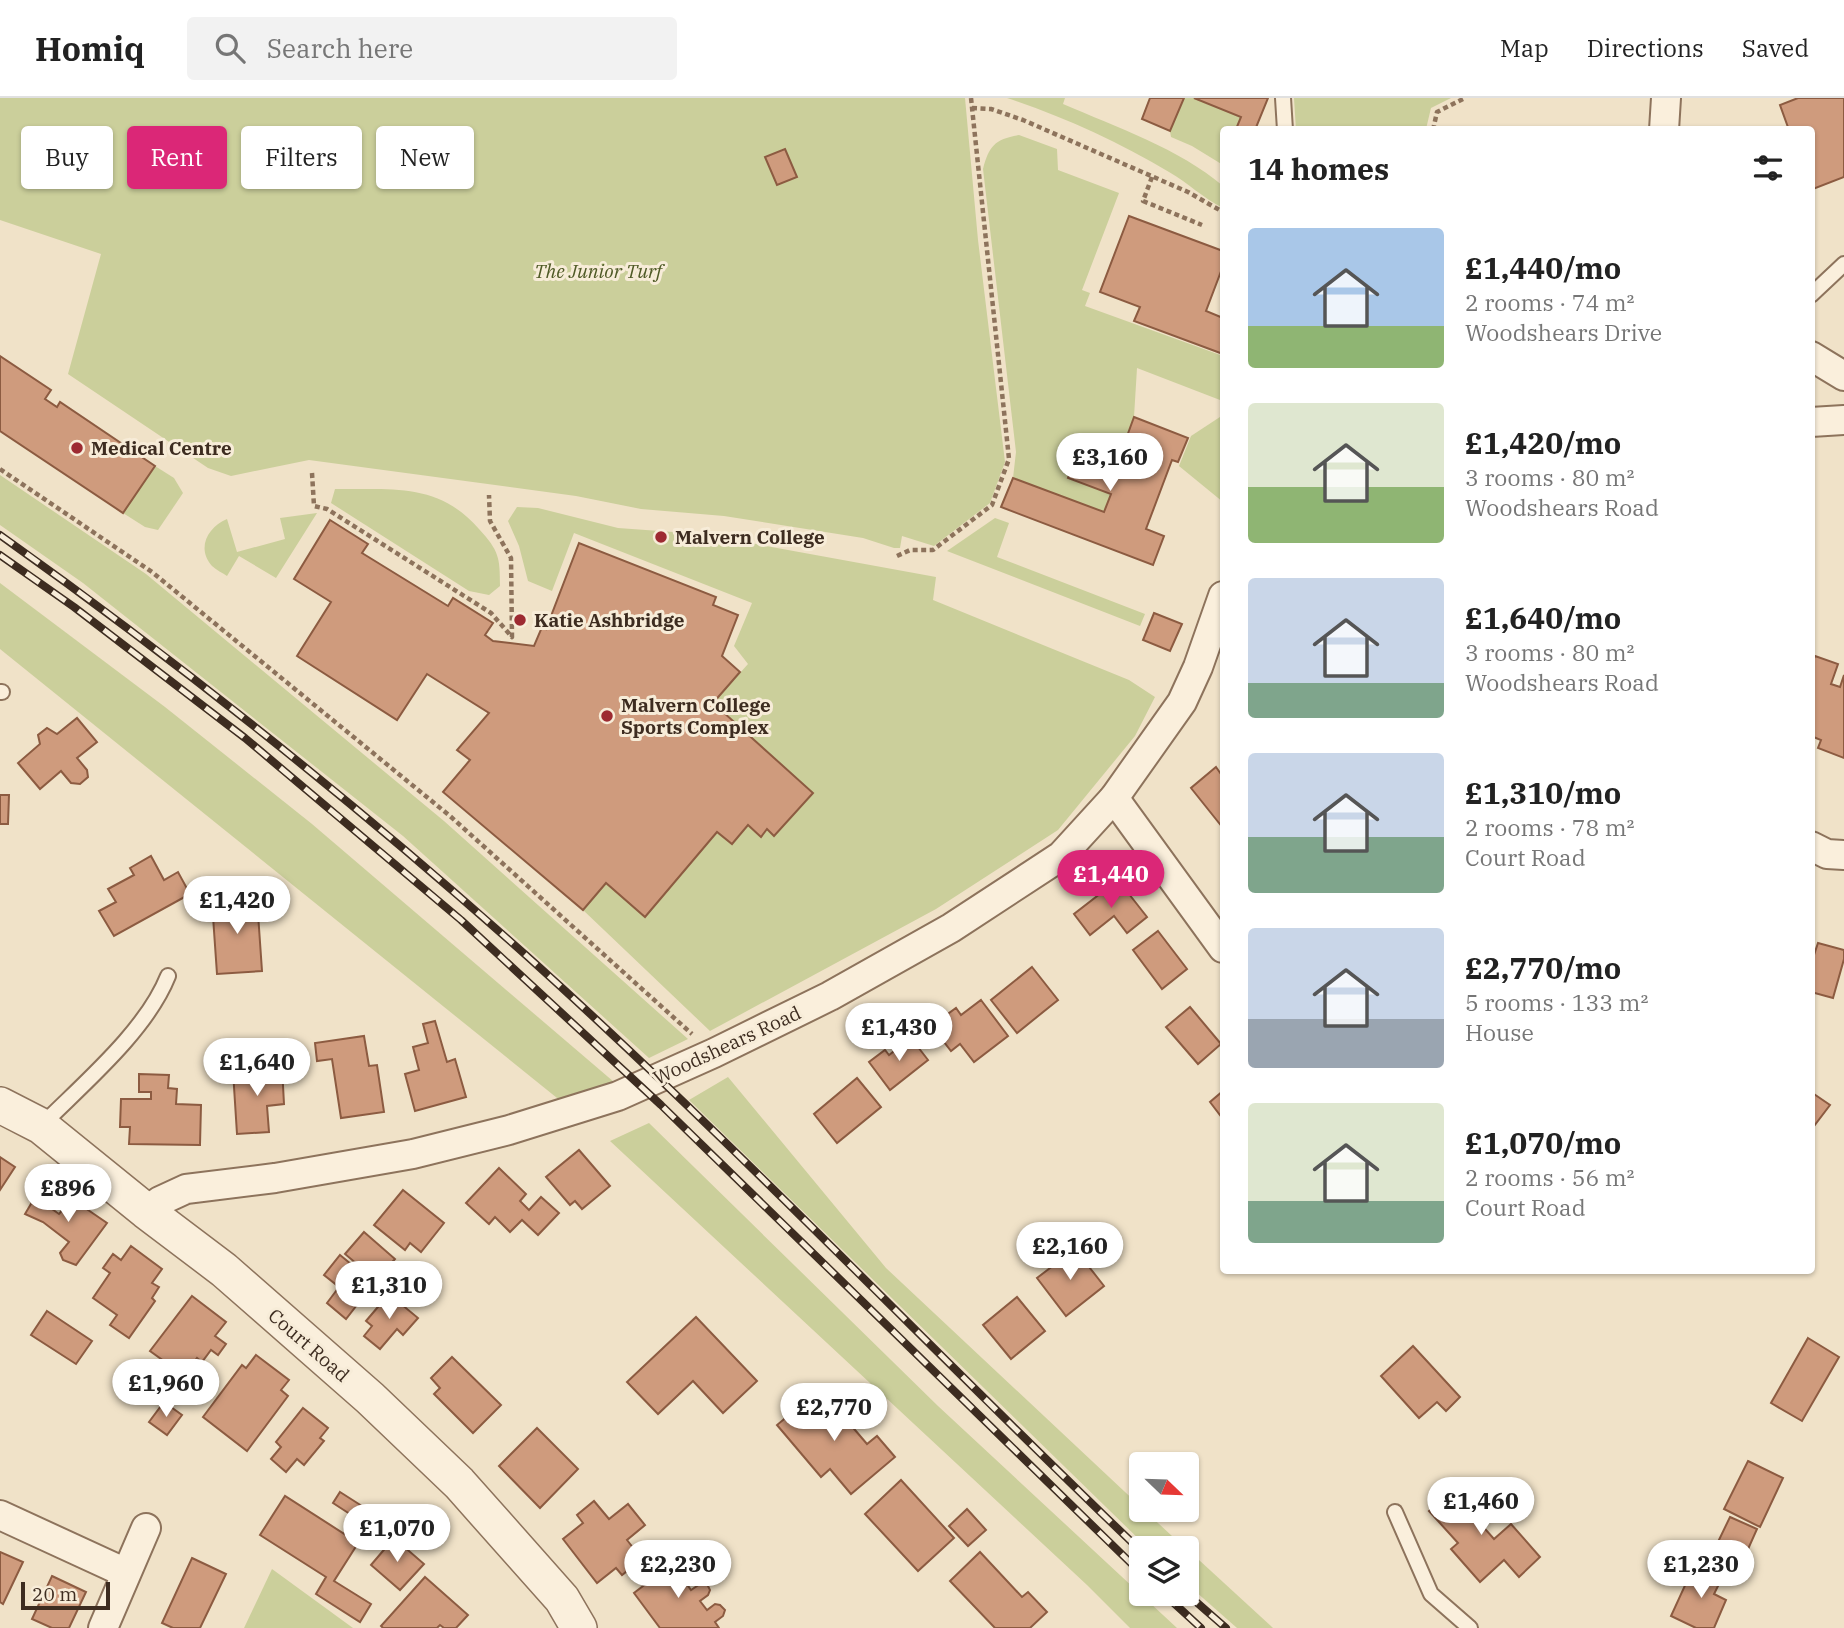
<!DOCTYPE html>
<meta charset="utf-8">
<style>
body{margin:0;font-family:"IBM Plex Serif",serif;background:#f2f2f2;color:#222;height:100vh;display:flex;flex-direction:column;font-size:26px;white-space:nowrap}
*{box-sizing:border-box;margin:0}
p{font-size:23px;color:#767676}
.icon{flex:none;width:38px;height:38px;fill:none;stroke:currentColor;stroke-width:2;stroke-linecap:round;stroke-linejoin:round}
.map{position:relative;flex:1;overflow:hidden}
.sheet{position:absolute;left:1220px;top:28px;width:595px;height:1148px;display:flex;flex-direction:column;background:#fff;border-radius:7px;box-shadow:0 2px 5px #0004}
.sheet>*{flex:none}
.guide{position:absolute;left:21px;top:28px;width:665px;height:63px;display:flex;gap:14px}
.needle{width:46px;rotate:113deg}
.controls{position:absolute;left:1129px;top:1354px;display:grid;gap:14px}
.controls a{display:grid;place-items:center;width:70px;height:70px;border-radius:7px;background:#fff;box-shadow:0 2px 5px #0004;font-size:35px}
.scale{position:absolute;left:21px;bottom:18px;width:89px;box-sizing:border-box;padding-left:7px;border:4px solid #3d2c20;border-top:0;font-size:19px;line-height:24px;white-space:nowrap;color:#3d2c20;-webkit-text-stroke:5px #f7ecd8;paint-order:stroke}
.price{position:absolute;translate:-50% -60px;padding:0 16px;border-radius:24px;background:#fff;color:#222;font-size:23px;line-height:46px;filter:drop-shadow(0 2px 4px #0008)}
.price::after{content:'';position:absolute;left:50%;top:42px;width:21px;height:16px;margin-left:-10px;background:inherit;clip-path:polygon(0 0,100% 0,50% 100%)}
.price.active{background:#db2777;color:#fff}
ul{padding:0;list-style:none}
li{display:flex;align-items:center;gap:21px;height:175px;padding:0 28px}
li span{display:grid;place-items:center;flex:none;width:196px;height:140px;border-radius:7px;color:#555}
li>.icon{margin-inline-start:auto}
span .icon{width:84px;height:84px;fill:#fffc;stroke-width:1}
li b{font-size:30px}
h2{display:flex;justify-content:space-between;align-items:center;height:84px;padding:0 28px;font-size:30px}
.chip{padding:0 24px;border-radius:7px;background:#fff;box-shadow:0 2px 5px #0004;font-size:24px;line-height:63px}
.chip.active{background:#db2777;color:#fff}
header{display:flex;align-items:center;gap:42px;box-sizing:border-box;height:98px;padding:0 35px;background:#fff;border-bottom:2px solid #e0e0e0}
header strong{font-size:33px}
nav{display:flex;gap:38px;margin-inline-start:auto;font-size:24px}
.search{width:490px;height:63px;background:#f2f2f2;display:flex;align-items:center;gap:18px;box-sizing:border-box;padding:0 24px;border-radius:7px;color:#767676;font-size:26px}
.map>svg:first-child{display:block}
.green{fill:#cbcf9b}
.building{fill:#cf9b7d;stroke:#8c5b41;stroke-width:2}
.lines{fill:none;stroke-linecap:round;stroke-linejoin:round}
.service-casing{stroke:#8d735c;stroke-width:18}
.minor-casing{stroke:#8d735c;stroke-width:32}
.tertiary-casing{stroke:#8d735c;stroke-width:38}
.path{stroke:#8d735c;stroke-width:4.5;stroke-dasharray:5 3.5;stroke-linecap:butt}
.service{stroke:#faefdc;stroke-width:14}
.minor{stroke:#faefdc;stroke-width:28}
.tertiary{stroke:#faefdc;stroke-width:35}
.rail-casing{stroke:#3d2c20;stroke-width:8}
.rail{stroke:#f7ecd8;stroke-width:5;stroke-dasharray:16;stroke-linecap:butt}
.poi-dot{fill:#9d2a31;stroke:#f7ecd8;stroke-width:2.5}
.labels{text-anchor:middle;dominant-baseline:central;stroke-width:6;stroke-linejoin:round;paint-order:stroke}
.park-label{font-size:19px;font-style:italic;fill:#4f5a26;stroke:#f7ecd8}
.poi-label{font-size:19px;font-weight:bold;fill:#3d2c20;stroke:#f7ecd8;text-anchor:start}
.street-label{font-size:19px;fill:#3d2c20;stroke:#f7ecd8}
</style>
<header>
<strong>Homiq</strong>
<div class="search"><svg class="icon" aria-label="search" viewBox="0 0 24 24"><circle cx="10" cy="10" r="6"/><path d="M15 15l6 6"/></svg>Search here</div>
<nav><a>Map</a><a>Directions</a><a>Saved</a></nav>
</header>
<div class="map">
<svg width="1844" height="1530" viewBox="0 0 1844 1530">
<rect width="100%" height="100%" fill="#f0e2c8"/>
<g class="green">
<path d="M 0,0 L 965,0 L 978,142 L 1005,364 L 990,405 L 934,448 L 902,438 L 900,450 L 894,450 L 863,440 L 724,418 L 641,411 L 576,398 L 309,362 L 231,378 L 208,370 L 68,276 L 101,156 L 0,122 Z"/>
<path d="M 1007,0 L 1065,0 L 1063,6 C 1116,29 1180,51 1223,88 L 1223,110 C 1203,100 1188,85 1169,74 C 1119,44 1062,18 1007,0 Z"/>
<path d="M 1184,0 L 1194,0 L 1241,19 L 1237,31 L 1223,32 L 1223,67 L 1192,48 L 1171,39 L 1170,33 Z"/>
<path d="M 1294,0 L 1451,0 L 1431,10 L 1426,31 L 1296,32 Z"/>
<path d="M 1019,37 L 1057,51 L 1058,72 L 1119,95 L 1082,192 L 1090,195 L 1085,208 L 1223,258 L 1223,311 L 1220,302 L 1137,270 L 1134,319 L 1118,363 L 1080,349 L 1068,380 L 1111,396 L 1104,414 L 1013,380 L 1016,354 L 983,71 C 989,48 995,41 1019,37 Z"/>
<path d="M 1223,317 L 1223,404 L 1179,368 L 1191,338 Z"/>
<path d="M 155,368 L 174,380 L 183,395 L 158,432 L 145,429 L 123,415 Z"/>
<path d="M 0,377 L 146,476 L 444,723 L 688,941 L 649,960 L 403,738 L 83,485 L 0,427 Z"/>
<path d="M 335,391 C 392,392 438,384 479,431 C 499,453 500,459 500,488 L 489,497 L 469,493 L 331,405 Z"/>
<path d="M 517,409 L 538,410 L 618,430 L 701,436 L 936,479 L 933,502 L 1129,582 L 1155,599 L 1135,638 L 1058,732 L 936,811 L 710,933 L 583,812 L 606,785 L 645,818 L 717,734 L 732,746 L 748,727 L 761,738 L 767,731 L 775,737 L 812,695 L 713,605 L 748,566 L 734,548 L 752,505 L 574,435 L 552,493 L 528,483 L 519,448 L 508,423 Z"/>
<path d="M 317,415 L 276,480 L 239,458 L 227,478 C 223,475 216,472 212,468 C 196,450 208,429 227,421 L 237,454 L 285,441 L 280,420 Z"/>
<path d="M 995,420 L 1009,425 L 997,459 L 1145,516 L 1140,528 L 947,453 Z"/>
<path d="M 0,485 L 165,609 L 312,726 L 614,984 L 562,1004 L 0,551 Z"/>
<path d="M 728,979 L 886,1170 L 1141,1409 L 1141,1412 L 1144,1412 L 1186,1451 L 1149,1451 L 689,1002 Z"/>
<path d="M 649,1025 L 938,1308 L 1177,1530 L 1130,1530 L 1087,1487 L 610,1043 Z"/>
<path d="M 1186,1451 L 1187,1451 L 1273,1530 L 1237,1530 L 1187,1486 Z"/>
<path d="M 272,1471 L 353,1530 L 244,1530 Z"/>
</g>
<g class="building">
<path d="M 1150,0 L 1184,0 L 1170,33 L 1142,21 Z"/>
<path d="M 1194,0 L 1268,0 L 1255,32 L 1236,31 L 1241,19 Z"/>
<path d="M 1798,0 L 1844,0 L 1844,79 L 1813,91 L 1811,86 L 1811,32 L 1789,32 L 1780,7 Z"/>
<path d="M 785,51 L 797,79 L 777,87 L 765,59 Z"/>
<path d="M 1129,118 L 1223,153 L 1223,168 L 1206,213 L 1223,220 L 1223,256 L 1134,223 L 1140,209 L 1100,194 Z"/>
<path d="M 0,258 L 51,292 L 45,301 L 57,309 L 60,304 L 155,368 L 123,415 L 0,333 Z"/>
<path d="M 1134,319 L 1188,340 L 1178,364 L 1172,362 L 1146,431 L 1164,438 L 1153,467 L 1001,409 L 1013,380 L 1104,414 L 1111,396 L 1068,380 L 1080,348 L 1118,363 Z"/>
<path d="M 330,422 L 368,446 L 362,455 L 448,508 L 453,500 L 493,525 L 485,537 L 493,543 L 534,548 L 542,529 L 546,531 L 579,445 L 716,499 L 713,507 L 738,517 L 722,558 L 740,574 L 713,605 L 813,695 L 774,738 L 767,731 L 761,739 L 748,727 L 732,746 L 717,734 L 645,819 L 606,785 L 583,812 L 443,694 L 470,662 L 457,652 L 489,615 L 427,576 L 397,622 L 297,558 L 331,504 L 294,481 Z"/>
<path d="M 1154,515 L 1182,526 L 1170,553 L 1143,542 Z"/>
<path d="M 1815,558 L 1838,566 L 1831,586 L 1840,589 L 1844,577 L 1844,660 L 1818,650 L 1821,642 L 1811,638 L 1811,567 Z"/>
<path d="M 77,620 L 97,644 L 77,660 L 87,672 L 88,679 L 80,686 L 71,685 L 61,673 L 40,691 L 18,665 L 40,646 L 38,637 L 47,630 L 57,636 Z"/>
<path d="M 1216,669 L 1223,679 L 1223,730 L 1191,690 Z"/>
<path d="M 0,697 L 9,697 L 8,726 L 0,726 Z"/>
<path d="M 151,758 L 164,782 L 178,774 L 190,796 L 114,838 L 99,813 L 116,804 L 108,791 L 134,777 L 130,770 Z"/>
<path d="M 1118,782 L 1147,819 L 1127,835 L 1114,818 L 1090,837 L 1074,816 Z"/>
<path d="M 257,801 L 262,873 L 217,876 L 212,804 Z"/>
<path d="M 1158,833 L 1187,871 L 1162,891 L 1133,852 Z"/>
<path d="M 1818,845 L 1844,852 L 1844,861 L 1833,900 L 1811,894 L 1811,866 Z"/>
<path d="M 1032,869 L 1058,902 L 1017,935 L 991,902 Z"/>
<path d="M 981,902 L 1008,938 L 974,964 L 960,946 L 951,953 L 937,935 L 950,925 L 945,918 L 956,910 L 961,917 Z"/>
<path d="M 1190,909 L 1221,946 L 1198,966 L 1166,929 Z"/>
<path d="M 435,923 L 447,964 L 455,961 L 466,999 L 415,1013 L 405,976 L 419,972 L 413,949 L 428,945 L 423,926 Z"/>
<path d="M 364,938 L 369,968 L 377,967 L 384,1014 L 341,1020 L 332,961 L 317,963 L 315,945 Z"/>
<path d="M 911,940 L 928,962 L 890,992 L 869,964 L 885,952 L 889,957 Z"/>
<path d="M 282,969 L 284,1006 L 267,1008 L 269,1034 L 237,1036 L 233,973 Z"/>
<path d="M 139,976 L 169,977 L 168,990 L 177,991 L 176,1006 L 201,1007 L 200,1047 L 129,1046 L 130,1029 L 120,1029 L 121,1001 L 151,1001 L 151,994 L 139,994 Z"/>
<path d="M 857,980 L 881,1009 L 837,1045 L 814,1016 Z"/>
<path d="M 1223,993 L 1223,1021 L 1210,1004 Z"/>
<path d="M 1811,994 L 1830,1007 L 1811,1032 Z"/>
<path d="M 579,1052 L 610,1088 L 582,1111 L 575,1103 L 570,1107 L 546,1079 Z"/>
<path d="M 0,1059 L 15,1069 L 0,1092 Z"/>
<path d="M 499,1070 L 526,1096 L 520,1103 L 529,1112 L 541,1099 L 559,1115 L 538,1137 L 522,1122 L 510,1134 L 495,1119 L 489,1126 L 466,1105 Z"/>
<path d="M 41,1089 L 58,1100 L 52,1111 L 59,1116 L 72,1101 L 107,1125 L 76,1167 L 63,1162 L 60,1155 L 69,1144 L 43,1124 L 25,1116 Z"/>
<path d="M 403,1092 L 444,1125 L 421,1154 L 410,1145 L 405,1152 L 374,1127 Z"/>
<path d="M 364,1134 L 395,1161 L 376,1182 L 345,1156 Z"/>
<path d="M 131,1148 L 162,1171 L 152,1185 L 159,1189 L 152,1200 L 155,1203 L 129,1240 L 110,1227 L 117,1217 L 93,1200 L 110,1175 L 103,1170 L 113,1156 L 121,1162 Z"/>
<path d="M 1075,1151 L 1104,1188 L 1066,1218 L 1037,1180 Z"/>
<path d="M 340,1157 L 374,1185 L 346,1221 L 327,1205 L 339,1189 L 324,1177 Z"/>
<path d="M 389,1196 L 418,1220 L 403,1237 L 397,1231 L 380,1251 L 364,1238 L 372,1228 L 366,1223 Z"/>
<path d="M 192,1198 L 226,1224 L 215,1238 L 226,1246 L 218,1257 L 211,1252 L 202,1264 L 197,1260 L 169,1298 L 153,1286 L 168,1266 L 150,1253 Z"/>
<path d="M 1017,1199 L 1045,1233 L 1011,1261 L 983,1227 Z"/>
<path d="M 47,1213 L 92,1243 L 76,1266 L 31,1237 Z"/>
<path d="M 696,1219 L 757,1283 L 723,1315 L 693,1283 L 658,1316 L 627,1284 Z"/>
<path d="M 1808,1240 L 1839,1259 L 1802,1323 L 1771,1305 Z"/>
<path d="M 1413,1248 L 1460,1299 L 1446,1313 L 1437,1304 L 1419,1320 L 1381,1278 Z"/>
<path d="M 256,1257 L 289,1282 L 281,1292 L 288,1298 L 247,1353 L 203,1319 L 242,1267 L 246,1270 Z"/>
<path d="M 452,1259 L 501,1307 L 473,1335 L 434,1296 L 440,1290 L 431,1280 Z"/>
<path d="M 820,1291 L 867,1346 L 877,1338 L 895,1359 L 851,1396 L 830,1371 L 821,1379 L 777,1327 Z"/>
<path d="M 164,1304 L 182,1317 L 167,1337 L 149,1324 Z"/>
<path d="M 303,1310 L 328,1330 L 320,1340 L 324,1343 L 304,1367 L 297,1361 L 286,1374 L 271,1361 L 281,1349 L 276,1344 Z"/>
<path d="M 537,1330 L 578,1371 L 540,1410 L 499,1368 Z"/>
<path d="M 1748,1363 L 1783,1380 L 1760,1429 L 1724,1411 Z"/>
<path d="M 901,1382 L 954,1440 L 918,1473 L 865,1416 Z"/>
<path d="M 1461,1385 L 1488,1415 L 1478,1423 L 1494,1441 L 1511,1426 L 1540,1459 L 1519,1479 L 1504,1462 L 1480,1484 L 1451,1451 L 1458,1445 L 1429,1413 Z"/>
<path d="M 340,1394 L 376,1417 L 334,1483 L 371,1506 L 360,1524 L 316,1496 L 326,1479 L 260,1437 L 285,1398 L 346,1437 L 356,1420 L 333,1405 Z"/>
<path d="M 594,1403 L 609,1421 L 628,1406 L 645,1427 L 627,1442 L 642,1461 L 622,1477 L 616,1470 L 597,1485 L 563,1441 L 583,1425 L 577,1417 Z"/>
<path d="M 967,1411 L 986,1432 L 968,1448 L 949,1428 Z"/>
<path d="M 1730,1419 L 1757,1431 L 1745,1458 L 1717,1446 Z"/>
<path d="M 394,1440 L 424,1466 L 400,1492 L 371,1467 Z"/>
<path d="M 0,1454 L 23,1464 L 3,1506 L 0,1504 Z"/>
<path d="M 980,1454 L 1022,1499 L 1028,1494 L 1047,1514 L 1030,1530 L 995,1530 L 950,1483 Z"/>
<path d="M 681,1459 L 687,1460 L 691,1467 L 690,1472 L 682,1479 L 691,1492 L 700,1486 L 707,1486 L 710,1492 L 708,1497 L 700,1503 L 707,1512 L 715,1506 L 720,1507 L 725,1512 L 723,1518 L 715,1524 L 719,1530 L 660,1530 L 634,1495 Z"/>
<path d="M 192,1460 L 226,1476 L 200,1530 L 173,1530 L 162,1525 Z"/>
<path d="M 1708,1464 L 1726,1472 L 1714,1496 L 1726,1502 L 1714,1530 L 1696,1530 L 1671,1518 L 1687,1483 L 1697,1488 Z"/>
<path d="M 52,1478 L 86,1494 L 69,1530 L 52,1530 L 32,1521 Z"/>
<path d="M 425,1479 L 468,1517 L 456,1530 L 444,1530 L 440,1527 L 437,1530 L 383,1530 L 381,1528 Z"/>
</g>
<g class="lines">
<g class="service-casing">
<g id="service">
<path d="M 1283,0 L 1285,32"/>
<path d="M 1811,197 L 1844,166"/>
<path d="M 0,594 L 2,594"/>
<path d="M 42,1027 C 84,985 146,933 168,878"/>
<path d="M 1395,1414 L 1431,1496 L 1470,1530"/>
</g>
</g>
<g class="minor-casing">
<g id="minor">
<path d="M 1664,32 L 1666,0"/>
<path d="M 1811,258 L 1844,278"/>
<path d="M 1811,324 L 1844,322"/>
<path d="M 1114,700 L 1223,850"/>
<path d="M 1811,748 L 1827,756 L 1844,757"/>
<path d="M 146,1113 L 160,1103 L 186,1091 L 275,1080 L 413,1056 L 509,1032 L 618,998 L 714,955 L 830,898 L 951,830 L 1061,758 L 1114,700 L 1182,604 L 1198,569 L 1223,498"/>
<path d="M 0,1417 L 126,1475"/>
<path d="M 103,1530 L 146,1430"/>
</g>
</g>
<g class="tertiary-casing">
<path id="tertiary" d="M 0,1007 L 41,1028 L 146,1113 L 224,1172 L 370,1300 L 459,1385 L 562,1501 L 579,1530"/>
</g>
<g class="path">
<path d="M 972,10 L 991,11 L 1023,22 L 1188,94 L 1223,114"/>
<path d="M 1433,32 L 1437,14 L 1465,0"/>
<path d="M 1152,79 L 1143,103 L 1202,127"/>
<path d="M 0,371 L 152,474 L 450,718 L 692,936"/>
<path d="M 312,375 L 314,408 L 327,411 L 491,515 L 512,539 L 511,460 L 490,423 L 489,397"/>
<path d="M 897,458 L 910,452 L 933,452 L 992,407 L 1009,361 L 971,0"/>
</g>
<use href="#service" class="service"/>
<use href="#minor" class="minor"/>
<use href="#tertiary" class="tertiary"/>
<g class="rail-casing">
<g id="rail">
<path d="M 0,437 C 184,568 360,709 528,859 C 740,1050 935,1256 1141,1453"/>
<path d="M 0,457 L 74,509 L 245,640 L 461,822 L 661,1007 L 1141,1475"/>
<path d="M 1186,1495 L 1226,1530"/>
<path d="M 1164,1496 L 1201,1530"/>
</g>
</g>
<use href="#rail" class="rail"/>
</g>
<g class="poi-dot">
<circle cx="77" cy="350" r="7"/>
<circle cx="661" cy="439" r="7"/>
<circle cx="520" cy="522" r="7"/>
<circle cx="607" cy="618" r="7"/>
</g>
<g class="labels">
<g class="park-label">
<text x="598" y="173">The Junior Turf</text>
</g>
<g class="poi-label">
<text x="91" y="350">Medical Centre</text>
<text x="675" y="439">Malvern College</text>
<text x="534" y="522">Katie Ashbridge</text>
<text x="621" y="607">Malvern College<tspan x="621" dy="22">Sports Complex</tspan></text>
</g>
<g class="street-label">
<text transform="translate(727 947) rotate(-25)">Woodshears Road</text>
<text transform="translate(309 1247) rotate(41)">Court Road</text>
</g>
</g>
</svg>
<div class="controls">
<a><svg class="needle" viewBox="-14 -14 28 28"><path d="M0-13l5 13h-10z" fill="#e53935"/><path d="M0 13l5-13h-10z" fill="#767676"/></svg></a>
<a><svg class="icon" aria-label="layers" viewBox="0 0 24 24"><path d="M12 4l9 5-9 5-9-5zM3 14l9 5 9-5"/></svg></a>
</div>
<div class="scale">20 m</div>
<b class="price" style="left:1110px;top:395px">£3,160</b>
<b class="price active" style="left:1111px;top:812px">£1,440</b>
<b class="price" style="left:237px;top:838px">£1,420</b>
<b class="price" style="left:899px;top:965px">£1,430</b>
<b class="price" style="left:257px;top:1000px">£1,640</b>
<b class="price" style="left:68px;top:1126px">£896</b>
<b class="price" style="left:1070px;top:1184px">£2,160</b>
<b class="price" style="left:389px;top:1223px">£1,310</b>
<b class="price" style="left:166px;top:1321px">£1,960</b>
<b class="price" style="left:834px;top:1345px">£2,770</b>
<b class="price" style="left:1481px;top:1439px">£1,460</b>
<b class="price" style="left:397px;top:1466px">£1,070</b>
<b class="price" style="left:678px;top:1502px">£2,230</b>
<b class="price" style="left:1701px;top:1502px">£1,230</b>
<div class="guide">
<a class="chip">Buy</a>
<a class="chip active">Rent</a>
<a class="chip">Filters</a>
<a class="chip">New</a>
</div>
<section class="sheet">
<h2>14 homes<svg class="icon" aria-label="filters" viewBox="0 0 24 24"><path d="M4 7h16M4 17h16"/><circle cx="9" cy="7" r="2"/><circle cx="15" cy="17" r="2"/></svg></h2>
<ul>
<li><span style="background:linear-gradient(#a9c7e8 70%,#8fb573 0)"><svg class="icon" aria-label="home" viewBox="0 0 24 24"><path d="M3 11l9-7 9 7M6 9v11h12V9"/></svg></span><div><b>£1,440/mo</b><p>2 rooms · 74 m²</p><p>Woodshears Drive</p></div></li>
<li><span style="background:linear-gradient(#dfe7d0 60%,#8fb573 0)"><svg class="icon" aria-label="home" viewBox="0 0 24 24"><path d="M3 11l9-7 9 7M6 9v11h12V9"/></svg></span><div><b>£1,420/mo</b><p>3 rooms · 80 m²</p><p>Woodshears Road</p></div></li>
<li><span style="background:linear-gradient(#c9d6e8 75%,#7fa58c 0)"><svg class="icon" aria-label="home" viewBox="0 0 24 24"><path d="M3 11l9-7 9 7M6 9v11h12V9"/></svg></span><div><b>£1,640/mo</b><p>3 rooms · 80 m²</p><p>Woodshears Road</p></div></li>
<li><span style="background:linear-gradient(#c9d6e8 60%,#7fa58c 0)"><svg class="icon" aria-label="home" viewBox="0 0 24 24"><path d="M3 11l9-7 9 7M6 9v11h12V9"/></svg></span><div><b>£1,310/mo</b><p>2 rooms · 78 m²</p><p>Court Road</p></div></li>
<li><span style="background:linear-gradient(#c9d6e8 65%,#9aa5b1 0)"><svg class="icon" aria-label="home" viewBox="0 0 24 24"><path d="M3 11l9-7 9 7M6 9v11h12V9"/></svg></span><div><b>£2,770/mo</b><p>5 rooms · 133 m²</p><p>House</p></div></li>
<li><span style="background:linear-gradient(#dfe7d0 70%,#7fa58c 0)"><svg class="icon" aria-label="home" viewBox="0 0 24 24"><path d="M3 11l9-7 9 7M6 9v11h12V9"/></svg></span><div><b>£1,070/mo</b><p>2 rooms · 56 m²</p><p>Court Road</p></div></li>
</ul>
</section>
</div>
